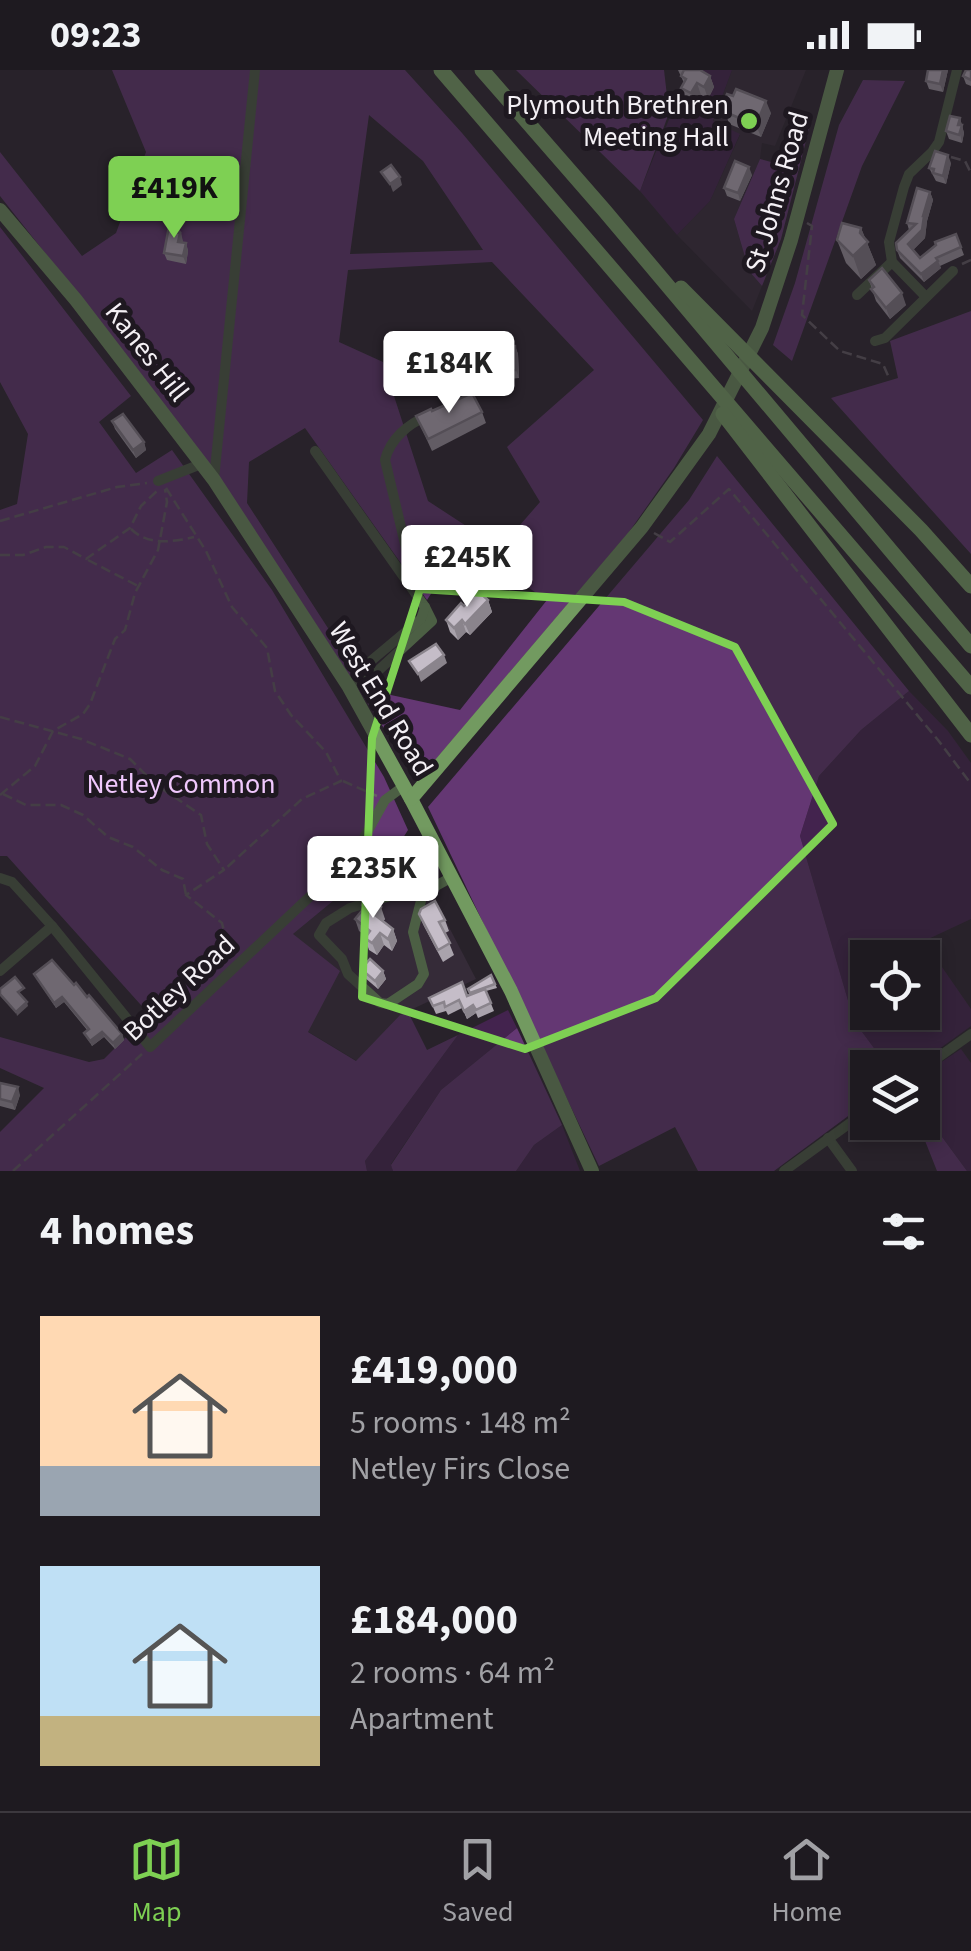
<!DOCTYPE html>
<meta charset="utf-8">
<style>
body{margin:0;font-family:"Source Sans 3",sans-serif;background:#262329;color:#f1f3f6;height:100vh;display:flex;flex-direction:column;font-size:38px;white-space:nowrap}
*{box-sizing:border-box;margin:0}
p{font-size:32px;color:#a1a1a5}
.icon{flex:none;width:55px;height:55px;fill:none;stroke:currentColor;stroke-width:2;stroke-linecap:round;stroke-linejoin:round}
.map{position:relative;height:1101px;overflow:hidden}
.panel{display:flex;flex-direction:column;background:#1e1a20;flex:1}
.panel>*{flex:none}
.tools{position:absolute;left:850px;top:870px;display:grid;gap:20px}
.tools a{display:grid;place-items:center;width:90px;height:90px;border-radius:0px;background:#1e1a20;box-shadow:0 5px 15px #0003,0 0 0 2px #3c383e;font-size:50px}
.price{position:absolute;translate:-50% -85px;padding:0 22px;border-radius:10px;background:#fff;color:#222;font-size:32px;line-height:65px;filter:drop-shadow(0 2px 5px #0008)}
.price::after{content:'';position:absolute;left:50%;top:60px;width:30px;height:22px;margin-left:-15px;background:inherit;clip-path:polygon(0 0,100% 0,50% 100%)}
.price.selected{background:#7ed053;color:#111}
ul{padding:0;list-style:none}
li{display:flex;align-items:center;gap:30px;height:250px;padding:0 40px}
li span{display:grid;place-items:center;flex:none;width:280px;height:200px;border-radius:0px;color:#555}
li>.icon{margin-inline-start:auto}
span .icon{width:120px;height:120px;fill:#fffc;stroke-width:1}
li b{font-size:42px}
h2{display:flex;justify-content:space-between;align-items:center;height:120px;padding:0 40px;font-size:42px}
.status{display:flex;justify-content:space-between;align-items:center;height:70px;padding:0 50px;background:#1e1a20;direction:ltr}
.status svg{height:28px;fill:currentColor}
.menu{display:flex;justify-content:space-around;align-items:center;height:140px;border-top:2px solid #3c383e;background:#1e1a20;font-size:28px;color:#a1a1a5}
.menu a{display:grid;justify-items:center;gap:5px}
.menu .selected{color:#7ed053}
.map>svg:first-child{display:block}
.built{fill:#352b38}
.green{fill:#43234e;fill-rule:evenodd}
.forest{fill:#643773;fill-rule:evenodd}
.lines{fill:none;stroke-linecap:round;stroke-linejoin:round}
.path{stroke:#666067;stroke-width:2.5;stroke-dasharray:10 5;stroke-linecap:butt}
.minor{stroke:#4c5f44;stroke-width:10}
.major{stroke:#729a60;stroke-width:14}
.highway{stroke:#81b16b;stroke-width:15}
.wall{fill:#a9a3ac}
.shaded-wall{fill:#8a848c}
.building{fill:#c5bdc8;stroke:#8a848c;stroke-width:2.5}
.marked{fill:none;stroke:#7ed053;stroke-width:8;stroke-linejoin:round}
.poi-dot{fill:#7ed053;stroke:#1e1820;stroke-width:4}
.labels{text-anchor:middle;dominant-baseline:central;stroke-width:10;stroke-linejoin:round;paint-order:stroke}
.poi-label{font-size:28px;fill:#f4f0f5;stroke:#1e1820;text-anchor:end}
.street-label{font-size:28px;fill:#f4f0f5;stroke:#1e1820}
.park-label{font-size:28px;fill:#f0c8fd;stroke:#1e1820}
</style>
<div class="status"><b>09:23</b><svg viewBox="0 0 49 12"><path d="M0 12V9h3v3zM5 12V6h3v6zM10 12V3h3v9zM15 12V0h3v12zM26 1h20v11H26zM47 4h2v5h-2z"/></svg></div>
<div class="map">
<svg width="971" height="1101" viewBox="0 0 971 1101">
<rect width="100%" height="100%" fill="#28222a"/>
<g class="built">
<path d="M 732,0 L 806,0 L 775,76 L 762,73 L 760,89 L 734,149 L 749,201 L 762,216 L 752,241 L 677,165 L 710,131 L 740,65 L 713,52 Z"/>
<path d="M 396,779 L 413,788 L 476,909 L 400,945 L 357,991 L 307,961 L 293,864 Z"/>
</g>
<g class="green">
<path d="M 689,0 L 732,0 L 713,51 L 740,64 L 710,131 L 677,165 L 640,121 Z"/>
<path d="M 909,621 L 948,661 L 971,693 L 971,849 L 924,871 L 971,939 L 971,956 L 914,997 L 888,997 L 854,951 L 800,766 L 819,706 L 861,660 ZM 868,888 L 922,888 L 922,942 L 868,942 Z"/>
<path d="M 508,940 L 517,958 L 441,1020 L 391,1094 L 393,1101 L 367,1101 L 365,1091 L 458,965 Z"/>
<path d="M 961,979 L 971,993 L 971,1101 L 967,1101 L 923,1041 L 922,1005 Z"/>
<path d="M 562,1055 L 580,1101 L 516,1101 L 534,1075 Z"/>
</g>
<g class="forest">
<path d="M 112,0 L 405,0 L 462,63 L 703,350 L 674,398 L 629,462 L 425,702 L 410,698 L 235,431 L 129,289 L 0,126 L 0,82 L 82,186 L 116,163 L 146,82 ZM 369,45 L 423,91 L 483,180 L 350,184 ZM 492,192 L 594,300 L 507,377 L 540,432 L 500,478 L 428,431 L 383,292 L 339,272 L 348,200 ZM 305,358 L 427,530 L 463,474 L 547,530 L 460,640 L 368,620 L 247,433 L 249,392 Z"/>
<path d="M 516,0 L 664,0 L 669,43 L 640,121 Z"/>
<path d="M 863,10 L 905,11 L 862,96 L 792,291 L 773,275 L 795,213 L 839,55 Z"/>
<path d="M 809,59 L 781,169 L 762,216 L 749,201 L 734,149 L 760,89 L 782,95 L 796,64 Z"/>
<path d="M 0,157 L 131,326 L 99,352 L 136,403 L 172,380 L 272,520 L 384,707 L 408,760 L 396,779 L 293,864 L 340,901 L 308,962 L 356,991 L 400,945 L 408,942 L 427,980 L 458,965 L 365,1091 L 367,1101 L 0,1101 L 0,1062 L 44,1018 L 0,998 L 0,967 L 89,992 L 104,989 L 149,944 L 7,786 L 0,786 L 0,440 L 17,434 L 28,364 L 0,312 Z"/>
<path d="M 971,241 L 971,484 L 831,328 L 898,308 L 890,271 Z"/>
<path d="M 717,386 L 909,621 L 861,660 L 819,706 L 800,766 L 854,951 L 888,997 L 868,998 L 867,1032 L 774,1101 L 698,1101 L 675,1057 L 599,1096 L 428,737 L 689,430 Z"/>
<path d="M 517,958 L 562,1055 L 534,1075 L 516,1101 L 393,1101 L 391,1095 L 441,1020 Z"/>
<path d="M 923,1041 L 967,1101 L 937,1101 L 918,1053 L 922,1052 Z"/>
</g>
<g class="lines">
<g class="path">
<path d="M 951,87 L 965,91 L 971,103"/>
<path d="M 807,153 L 812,156 L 802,245 L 840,281 L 883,294 L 889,308"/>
<path d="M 962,194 L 971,190"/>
<path d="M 166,418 L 206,481 L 232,537 L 267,578 L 275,621 L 291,645 L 326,682 L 341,711 L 302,729 L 224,800"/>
<path d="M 0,451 L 117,417 L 147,413"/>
<path d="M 131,459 C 148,476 173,472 194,467"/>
<path d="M 654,463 L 670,472 L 729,419 L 938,670 L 971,714"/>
<path d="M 0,485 L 23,485 L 46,477 L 64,477 L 86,489 L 130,458 L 141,436 L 157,421"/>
<path d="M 88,490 L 138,516"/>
<path d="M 0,647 L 81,669 L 130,689 L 155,714 L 201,745 L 207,774 L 224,800 L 186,825 L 222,853 L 230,885"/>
<path d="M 343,711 L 377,726"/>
<path d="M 3,724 L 26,735 L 61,735 L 83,745 L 108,767 L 133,777 L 162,800 L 183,809 L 186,825"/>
<path d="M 0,725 L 35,696 L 53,661 L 83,644 L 90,634 L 115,569 L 125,560 L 135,523 L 158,480 L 167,432 L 165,419"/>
<path d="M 13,1101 L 142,984"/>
</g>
<g class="minor">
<path d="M 857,225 L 892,192"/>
<path d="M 926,227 L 892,192 L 889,172 L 904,117 L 909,104 L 932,82 L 939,72 L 957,0"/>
<path d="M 875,271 L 885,268 L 953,201"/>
<path d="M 315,381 L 425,537 L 432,551 L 368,610 L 349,617"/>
<path d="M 214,409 L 255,0"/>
<path d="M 158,411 L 201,394"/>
<path d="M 416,520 L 385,390 C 390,369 408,354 427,346"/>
<path d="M 350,616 L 360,600 L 421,549 L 425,537"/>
<path d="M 0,808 L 12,812 L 52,856 L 150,977 L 355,784 L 385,730 L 404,716"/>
<path d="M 423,823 L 413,862 L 424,904 L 418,914 L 388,934 L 380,933 L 348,904 L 342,889 L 319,865 L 326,853 L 350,838 L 400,823 L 423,823 L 452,807"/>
<path d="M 0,901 L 52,856"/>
<path d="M 922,999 L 971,964"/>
<path d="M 828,1068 L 852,1101"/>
<path d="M 784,1101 L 868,1040"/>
</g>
<g class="major">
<path d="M 0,140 L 76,230 L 214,410 L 349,617 L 411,729 L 511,921 L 592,1101"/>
<path d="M 411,729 L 642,457 L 709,364 L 762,258 L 791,170 L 837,0"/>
</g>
<g class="highway">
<path d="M 441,0 L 971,617"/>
<path d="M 482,0 L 604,140 L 971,576"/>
<path d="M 681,218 L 921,460 L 971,516"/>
<path d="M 723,344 L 971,665"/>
</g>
</g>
<g class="wall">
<path d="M 678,0 L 700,0 L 710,6 L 714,17 L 708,29 L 701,25 L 696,35 L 686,30 L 681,18 L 684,13 Z"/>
<path d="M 948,0 L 943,22 L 929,19 L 926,11 Z"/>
<path d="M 971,0 L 971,16 L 966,14 L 963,6 Z"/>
<path d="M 733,26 L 771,43 L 761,67 L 729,54 L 723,33 Z"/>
<path d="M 960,48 L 964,63 L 962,73 L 949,69 L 946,61 Z"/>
<path d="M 951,93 L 946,114 L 936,111 L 929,98 Z"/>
<path d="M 752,105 L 740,131 L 727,126 L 724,118 Z"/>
<path d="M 930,122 L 933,130 L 927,151 L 925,168 L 913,180 L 920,188 L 956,164 L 964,185 L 940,196 L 941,198 L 924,212 L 900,188 L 897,180 L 909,160 L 907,153 Z"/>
<path d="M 861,158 L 876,195 L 861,209 L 846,193 L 837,170 Z"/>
<path d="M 181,161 L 182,173 L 186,173 L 188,181 L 186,194 L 167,190 L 164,183 Z"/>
<path d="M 869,210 L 906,235 L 890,249 L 876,231 Z"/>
<path d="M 515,276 L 518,284 L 519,308 L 509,309 L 507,301 L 506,293 L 500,293 L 498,285 Z"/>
<path d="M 482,342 L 486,353 L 432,381 L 416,346 Z"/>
<path d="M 112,351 L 144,372 L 146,380 L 136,388 L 115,359 Z"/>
<path d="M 488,530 L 492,542 L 470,565 L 466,562 L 458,570 L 450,562 L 446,550 L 464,536 Z"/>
<path d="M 362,835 L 385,849 L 383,851 L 393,859 L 397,871 L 392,881 L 384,875 L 377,885 L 369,880 L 365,868 L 366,866 L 359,861 L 355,849 L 364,839 Z"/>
<path d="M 419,844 L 445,850 L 449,861 L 445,863 L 454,885 L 443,892 L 424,856 Z"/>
<path d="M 361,899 L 383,901 L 386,909 L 378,919 L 364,907 Z"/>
<path d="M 34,904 L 74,915 L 87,927 L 122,964 L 124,970 L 115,979 L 104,967 L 92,976 L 84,963 L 87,960 L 64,932 L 56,938 Z"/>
<path d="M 491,905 L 497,918 L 486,921 L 494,941 L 478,948 L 476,943 L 467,949 L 462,938 L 448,945 L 446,941 L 436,944 L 429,928 L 467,926 L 471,924 L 468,919 Z"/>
<path d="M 0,1013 L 20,1025 L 15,1040 L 0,1036 Z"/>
</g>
<g class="shaded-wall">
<path d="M 943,0 L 948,0 L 943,22 L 940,14 Z"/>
<path d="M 710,6 L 714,17 L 708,29 L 704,17 Z"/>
<path d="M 697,13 L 701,25 L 696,35 L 691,23 Z"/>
<path d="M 766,31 L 771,43 L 761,67 L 756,55 Z"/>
<path d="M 960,48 L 964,63 L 962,73 L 958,55 Z"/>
<path d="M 948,85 L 951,93 L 946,114 L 943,106 Z"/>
<path d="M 749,97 L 752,105 L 740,131 L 738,123 Z"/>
<path d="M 400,107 L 402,115 L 393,122 L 390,114 Z"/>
<path d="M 930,122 L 933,130 L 927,151 L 925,168 L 911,182 L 908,174 L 923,146 Z"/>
<path d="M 178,153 L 183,171 L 181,180 L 176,162 Z"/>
<path d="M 861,158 L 876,195 L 861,209 L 853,186 Z"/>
<path d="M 186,173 L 188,181 L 186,194 L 183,186 Z"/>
<path d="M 938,191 L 941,198 L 924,212 L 921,204 Z"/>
<path d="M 902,223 L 906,235 L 890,249 L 886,238 Z"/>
<path d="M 515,276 L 518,284 L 519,308 L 516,300 Z"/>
<path d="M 144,372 L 146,380 L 136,388 L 133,380 Z"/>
<path d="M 488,530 L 492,542 L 470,565 L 465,554 Z"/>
<path d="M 462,550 L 466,562 L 458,570 L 454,558 Z"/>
<path d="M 444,585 L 447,593 L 421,612 L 418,604 Z"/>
<path d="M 381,837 L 385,849 L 379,857 L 375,845 Z"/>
<path d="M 393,859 L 397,871 L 392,881 L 388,869 Z"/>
<path d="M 380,863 L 384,875 L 377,885 L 372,873 Z"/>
<path d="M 383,901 L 386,909 L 378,919 L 375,911 Z"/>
<path d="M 62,927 L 64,932 L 56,938 L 54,933 Z"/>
<path d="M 27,932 L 28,936 L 17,946 L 16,942 Z"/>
<path d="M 473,935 L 476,943 L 467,949 L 464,941 Z"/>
<path d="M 102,962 L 104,967 L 92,976 L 90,971 Z"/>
<path d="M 122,964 L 124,970 L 115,979 L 113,973 Z"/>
<path d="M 18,1017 L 20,1025 L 15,1040 L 12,1032 Z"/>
</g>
<g class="building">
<path d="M 684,0 L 700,0 L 710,6 L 704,17 L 697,13 L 691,23 L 681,18 L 686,9 L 681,6 Z"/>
<path d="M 928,0 L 943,0 L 940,14 L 926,11 Z"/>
<path d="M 966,0 L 971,0 L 971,10 L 963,6 Z"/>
<path d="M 736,19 L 766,31 L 756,55 L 725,42 L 728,35 L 723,33 L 727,24 L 733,26 Z"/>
<path d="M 950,46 L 960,48 L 958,55 L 962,55 L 959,65 L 946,61 Z"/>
<path d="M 935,81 L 948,85 L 943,106 L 933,103 L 934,99 L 929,98 Z"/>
<path d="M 735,91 L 749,97 L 738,123 L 724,118 Z"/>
<path d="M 391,95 L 400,107 L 390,114 L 381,102 Z"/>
<path d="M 917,118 L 930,122 L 923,146 L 924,146 L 922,160 L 908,174 L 920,188 L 936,175 L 935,172 L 956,164 L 961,177 L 936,188 L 938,191 L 921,204 L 897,180 L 896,173 L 916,154 L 907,153 Z"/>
<path d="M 170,151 L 178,153 L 176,162 L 180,163 L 178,172 L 186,173 L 183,186 L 164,183 Z"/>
<path d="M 842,153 L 861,158 L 860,163 L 868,172 L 853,186 L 837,170 Z"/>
<path d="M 882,198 L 902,223 L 886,238 L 871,219 L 874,217 L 869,210 Z"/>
<path d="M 515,276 L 516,300 L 507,301 L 506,285 L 498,285 L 497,277 Z"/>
<path d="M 472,323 L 482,342 L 428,369 L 416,346 L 431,339 L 432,341 Z"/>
<path d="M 123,344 L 144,372 L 133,380 L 112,351 Z"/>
<path d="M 478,521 L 488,530 L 465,554 L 462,550 L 454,558 L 446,550 L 461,533 L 464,536 Z"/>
<path d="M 436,574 L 444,585 L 418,604 L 409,591 Z"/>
<path d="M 370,828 L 381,837 L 375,845 L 393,859 L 388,869 L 380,863 L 372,873 L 365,868 L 370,861 L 355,849 L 365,837 L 362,835 L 366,829 Z"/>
<path d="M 435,831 L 445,850 L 439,852 L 450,873 L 438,880 L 419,844 L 421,839 Z"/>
<path d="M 370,889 L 383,901 L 375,911 L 361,899 Z"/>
<path d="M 52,890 L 74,915 L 76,913 L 87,927 L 89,925 L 122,964 L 113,973 L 102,962 L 90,971 L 84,963 L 89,959 L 62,927 L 54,933 L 34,904 Z"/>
<path d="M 491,905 L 495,914 L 470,923 L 468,919 Z"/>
<path d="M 15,907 L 24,918 L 18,922 L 27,932 L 16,942 L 0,924 L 0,919 Z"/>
<path d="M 462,912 L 467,926 L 485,919 L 491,933 L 476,940 L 473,935 L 464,941 L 459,930 L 445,937 L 444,932 L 433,936 L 429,928 Z"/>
<path d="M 0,1013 L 18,1017 L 12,1032 L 0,1029 Z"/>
</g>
<path d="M0 0H971V1101H0ZM 420,519 L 624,532 L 735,577 L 833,754 L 656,928 L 525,979 L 362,927 L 372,668 Z" fill="#28222a" fill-opacity=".55" fill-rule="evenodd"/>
<path class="marked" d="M 420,519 L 624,532 L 735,577 L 833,754 L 656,928 L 525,979 L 362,927 L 372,668 Z"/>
<circle class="poi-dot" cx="749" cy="51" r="10"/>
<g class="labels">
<g class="poi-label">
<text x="729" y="35">Plymouth Brethren<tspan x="729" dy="32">Meeting Hall</tspan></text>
</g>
<g class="street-label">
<text transform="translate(777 122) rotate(-74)">St Johns Road</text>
<text transform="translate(147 282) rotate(52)">Kanes Hill</text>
<text transform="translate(381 629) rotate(59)">West End Road</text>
<text transform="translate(179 918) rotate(-43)">Botley Road</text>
</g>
<g class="park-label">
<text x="181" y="714">Netley Common</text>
</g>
</g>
</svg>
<div class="tools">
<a><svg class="icon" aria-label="locate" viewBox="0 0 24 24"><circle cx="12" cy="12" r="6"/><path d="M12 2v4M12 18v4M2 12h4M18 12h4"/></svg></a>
<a><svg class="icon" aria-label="layers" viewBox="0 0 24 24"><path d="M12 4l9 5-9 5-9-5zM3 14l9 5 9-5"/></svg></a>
</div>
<b class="price selected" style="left:174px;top:171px">£419K</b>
<b class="price" style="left:449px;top:346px">£184K</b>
<b class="price" style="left:467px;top:540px">£245K</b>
<b class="price" style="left:373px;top:851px">£235K</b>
</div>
<section class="panel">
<h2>4 homes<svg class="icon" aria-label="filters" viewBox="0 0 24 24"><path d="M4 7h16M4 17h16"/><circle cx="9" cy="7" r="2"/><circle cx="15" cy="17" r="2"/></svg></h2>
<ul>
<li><span style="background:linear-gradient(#ffd9b3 75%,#9aa5b1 0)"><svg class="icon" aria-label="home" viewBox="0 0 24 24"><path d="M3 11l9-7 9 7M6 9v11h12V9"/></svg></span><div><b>£419,000</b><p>5 rooms · 148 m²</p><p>Netley Firs Close</p></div></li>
<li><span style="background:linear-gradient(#bfe0f5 75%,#c2b280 0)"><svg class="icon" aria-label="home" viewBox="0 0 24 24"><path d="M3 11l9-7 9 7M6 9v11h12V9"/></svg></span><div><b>£184,000</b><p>2 rooms · 64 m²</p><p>Apartment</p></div></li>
</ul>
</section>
<nav class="menu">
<a class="selected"><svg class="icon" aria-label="map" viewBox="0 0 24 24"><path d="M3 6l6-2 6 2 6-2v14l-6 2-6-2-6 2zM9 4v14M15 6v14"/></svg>Map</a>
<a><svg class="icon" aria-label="saved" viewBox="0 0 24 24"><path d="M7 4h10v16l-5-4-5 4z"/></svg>Saved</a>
<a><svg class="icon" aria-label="home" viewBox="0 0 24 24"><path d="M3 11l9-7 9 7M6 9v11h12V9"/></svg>Home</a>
</nav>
